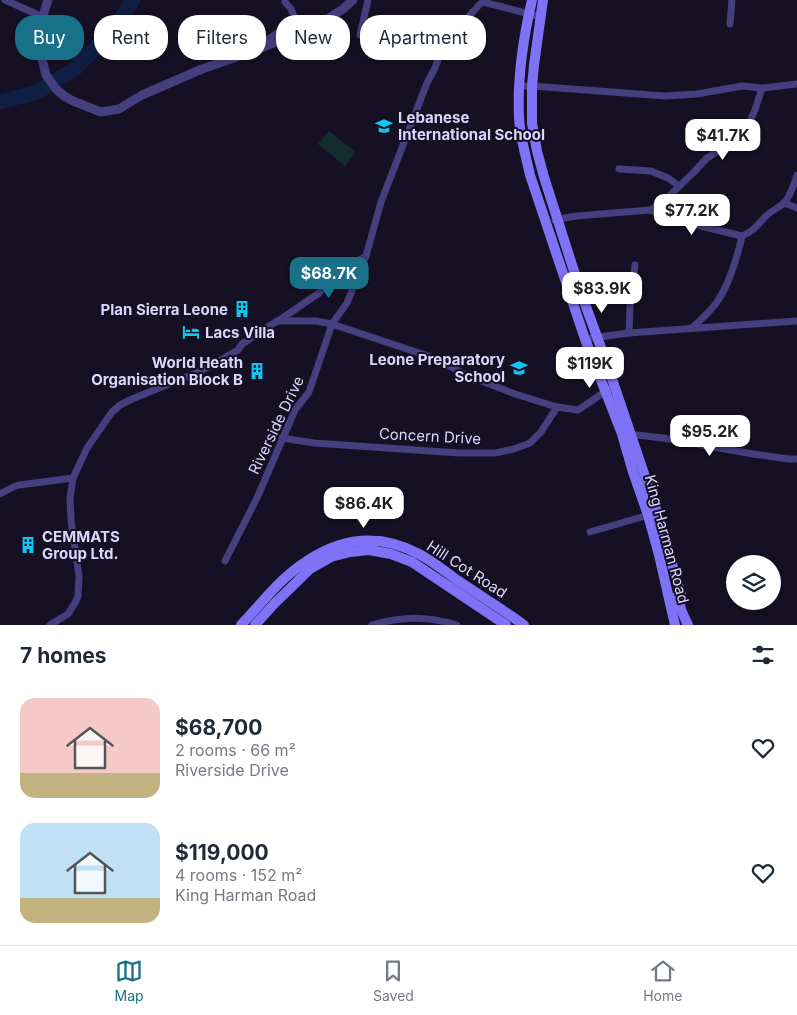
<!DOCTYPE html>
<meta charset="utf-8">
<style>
body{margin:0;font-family:Inter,sans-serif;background:#f6f6f7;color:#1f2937;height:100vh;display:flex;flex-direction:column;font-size:19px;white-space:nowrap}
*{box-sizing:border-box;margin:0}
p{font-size:16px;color:#747a83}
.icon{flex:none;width:28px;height:28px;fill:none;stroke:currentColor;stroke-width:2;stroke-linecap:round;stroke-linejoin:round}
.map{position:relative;height:625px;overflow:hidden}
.details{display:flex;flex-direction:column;background:#fff;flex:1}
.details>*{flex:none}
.guide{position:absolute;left:15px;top:15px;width:500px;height:45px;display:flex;gap:10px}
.fabs{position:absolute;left:726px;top:555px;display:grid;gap:10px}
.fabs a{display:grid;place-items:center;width:55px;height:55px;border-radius:50%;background:#fff;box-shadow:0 2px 8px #0003;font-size:25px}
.price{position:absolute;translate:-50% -42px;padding:0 11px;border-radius:10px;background:#fff;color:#222;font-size:16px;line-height:32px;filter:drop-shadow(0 1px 2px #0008)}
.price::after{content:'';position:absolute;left:50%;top:30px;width:15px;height:11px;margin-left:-8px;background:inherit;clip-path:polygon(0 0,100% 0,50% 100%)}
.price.selected{background:#187089;color:#fff}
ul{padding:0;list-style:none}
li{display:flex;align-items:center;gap:15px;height:125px;padding:0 20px}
li span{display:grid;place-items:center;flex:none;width:140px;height:100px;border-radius:15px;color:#555}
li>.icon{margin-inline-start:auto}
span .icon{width:60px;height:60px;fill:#fffc;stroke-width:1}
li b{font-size:21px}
h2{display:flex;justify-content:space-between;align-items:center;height:60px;padding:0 20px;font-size:21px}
.tag{padding:0 18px;border-radius:20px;background:#fff;box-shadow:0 2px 8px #0003;font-size:18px;line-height:45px}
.tag.selected{background:#187089;color:#fff}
.tabs{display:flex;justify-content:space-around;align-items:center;height:70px;border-top:1px solid #e0e1e3;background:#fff;font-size:14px;color:#747a83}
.tabs a{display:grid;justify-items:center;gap:2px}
.tabs .selected{color:#187089}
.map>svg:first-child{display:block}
.green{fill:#132c2d}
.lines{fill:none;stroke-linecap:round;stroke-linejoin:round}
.river{stroke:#0f1e43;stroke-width:15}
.minor{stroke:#453e7f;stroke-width:7}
.tertiary{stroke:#453e7f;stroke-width:9}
.secondary{stroke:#7f72f6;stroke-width:10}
.labels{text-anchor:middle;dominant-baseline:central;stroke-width:4;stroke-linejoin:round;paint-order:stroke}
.poi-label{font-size:15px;font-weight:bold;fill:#dcd5fc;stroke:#151023;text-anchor:start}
.street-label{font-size:15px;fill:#dcd5fc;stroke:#151023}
</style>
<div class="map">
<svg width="797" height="625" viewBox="0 0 797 625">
<rect width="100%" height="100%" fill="#151023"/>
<path class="green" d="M 329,131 L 356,152 L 345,166 L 318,144 Z"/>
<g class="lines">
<path class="river" d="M 0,102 L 37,92 L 75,69 L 116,26 L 133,0"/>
<g class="minor">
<path d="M 5,0 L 43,17"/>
<path d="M 730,24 L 732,0"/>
<path d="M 360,35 L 368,0"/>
<path d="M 255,49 L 258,46 L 282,30 L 295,19 L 291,9 L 285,2 L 285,0"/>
<path d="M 519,86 L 532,86 L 665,96 L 697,94 L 742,86 L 762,88 L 797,84"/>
<path d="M 619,169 L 651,171 L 668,178 L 679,186"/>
<path d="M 784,203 L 797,208"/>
<path d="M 650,210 L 662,203 L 694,172 L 707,158 L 744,134 L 755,110 L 762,88"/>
<path d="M 555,220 L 576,216 L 650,210 L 676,220 L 742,236 C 756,230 757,225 766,216 C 771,211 778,208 783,204 C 790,197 794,185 797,175"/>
<path d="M 278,321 L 319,293 L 348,267 L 366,256"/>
<path d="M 692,328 C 700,320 710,312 717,302 C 728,287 738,255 742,236"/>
<path d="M 629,333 L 630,307 L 635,265"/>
<path d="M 585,339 L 629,333 L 797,321"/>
<path d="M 628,434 L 663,438 L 753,454 L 789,459 L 797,459"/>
<path d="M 282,438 L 314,443 L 459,453 L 495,453 L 514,449 L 530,443 L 541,432 L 557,407"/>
<path d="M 0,494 L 13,487 L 19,485 L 73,478"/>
<path d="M 590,532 L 652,514"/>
<path d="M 225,561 L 257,498 L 295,410 L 309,392 L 332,324 L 347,303 L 366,256 L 381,202 L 427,83 L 435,68 L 443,45 L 479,5 L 483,2 L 541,17"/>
<path d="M 50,625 L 68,614 L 75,603 L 78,596 L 79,576 L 71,520 L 70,498 L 73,478 L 87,448 L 112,412 L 120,405 L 132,399 L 199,372 L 219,361 L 238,350 L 242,344 L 277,321 L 316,321 L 332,324 L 434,358 L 466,375 L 515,394 L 557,407 L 578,410 L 609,389"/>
<path d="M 372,625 C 404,616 426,616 457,625"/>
</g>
<path class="tertiary" d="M 48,0 L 39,28 L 41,55 L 46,75 L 56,89 L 64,96 L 73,101 L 101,112 L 119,109 L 142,95 L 202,69 L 254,51 L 309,28 L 324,21 L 343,9 L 353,0"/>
<g class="secondary">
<path d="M 532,0 C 523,39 517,78 519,118 C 520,137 526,156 530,175 L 585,339 L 622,434 L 633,472 L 648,515 L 659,555 L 675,625"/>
<path d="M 543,0 L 534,65 L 532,86 L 532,123 L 537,151 L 544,177 L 581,293 L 607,364 L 657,512 L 681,595 L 677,596 L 682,612 L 688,625"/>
<path d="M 241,625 C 262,603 281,577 307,561 C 343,537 381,534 419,554 C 432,561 445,571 457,580 C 479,595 502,609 524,625"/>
<path d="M 255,625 L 274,604 L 310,569 L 331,557 L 350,552 L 369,550 L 391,554 L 412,562 L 506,625"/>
</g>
</g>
<defs>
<g id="school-bare" transform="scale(1.35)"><path d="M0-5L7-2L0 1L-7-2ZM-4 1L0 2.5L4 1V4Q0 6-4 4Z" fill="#0fc6ee" stroke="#151023" stroke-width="2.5" paint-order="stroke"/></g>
<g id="building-bare" transform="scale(1.35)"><path d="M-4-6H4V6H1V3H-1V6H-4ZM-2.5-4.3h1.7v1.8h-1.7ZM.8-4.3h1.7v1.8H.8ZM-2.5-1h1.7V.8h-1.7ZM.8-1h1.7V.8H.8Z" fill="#0fc6ee" stroke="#151023" stroke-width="2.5" paint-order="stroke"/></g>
<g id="hotel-bare" transform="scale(1.35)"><path d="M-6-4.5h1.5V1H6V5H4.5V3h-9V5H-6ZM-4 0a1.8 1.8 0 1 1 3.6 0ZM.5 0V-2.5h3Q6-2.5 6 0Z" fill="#0fc6ee" stroke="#151023" stroke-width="2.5" paint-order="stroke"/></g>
</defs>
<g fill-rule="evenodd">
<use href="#school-bare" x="384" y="126"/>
<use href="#building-bare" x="242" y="309"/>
<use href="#hotel-bare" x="191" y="332"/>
<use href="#school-bare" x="519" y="368"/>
<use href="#building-bare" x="257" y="371"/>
<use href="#building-bare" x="28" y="545"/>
</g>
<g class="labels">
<g class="poi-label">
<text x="398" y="117">Lebanese<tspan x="398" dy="17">International School</tspan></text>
<text x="228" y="309" text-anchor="end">Plan Sierra Leone</text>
<text x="205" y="332">Lacs Villa</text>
<text x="505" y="359" text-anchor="end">Leone Preparatory<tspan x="505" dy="17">School</tspan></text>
<text x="243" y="362" text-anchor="end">World Heath<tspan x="243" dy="17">Organisation Block B</tspan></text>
<text x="42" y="536">CEMMATS<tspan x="42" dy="17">Group Ltd.</tspan></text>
</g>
<g class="street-label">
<text transform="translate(276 425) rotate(-64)">Riverside Drive</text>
<text transform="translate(430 436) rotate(3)">Concern Drive</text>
<text transform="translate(667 539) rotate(75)">King Harman Road</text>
<text transform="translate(467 569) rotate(33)">Hill Cot Road</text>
</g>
</g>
</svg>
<div class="fabs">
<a><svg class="icon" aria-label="layers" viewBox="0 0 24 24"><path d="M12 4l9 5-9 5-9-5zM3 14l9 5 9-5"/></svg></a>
</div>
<b class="price" style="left:723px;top:161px">$41.7K</b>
<b class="price" style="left:692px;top:236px">$77.2K</b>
<b class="price selected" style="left:329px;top:299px">$68.7K</b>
<b class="price" style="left:602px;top:314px">$83.9K</b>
<b class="price" style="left:590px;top:389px">$119K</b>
<b class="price" style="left:710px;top:457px">$95.2K</b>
<b class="price" style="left:364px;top:529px">$86.4K</b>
<div class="guide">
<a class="tag selected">Buy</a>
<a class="tag">Rent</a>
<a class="tag">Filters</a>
<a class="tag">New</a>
<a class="tag">Apartment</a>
</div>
</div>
<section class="details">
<h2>7 homes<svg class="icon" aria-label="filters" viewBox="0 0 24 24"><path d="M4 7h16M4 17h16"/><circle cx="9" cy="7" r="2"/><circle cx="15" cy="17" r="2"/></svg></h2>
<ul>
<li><span style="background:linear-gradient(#f6c9c9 75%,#c2b280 0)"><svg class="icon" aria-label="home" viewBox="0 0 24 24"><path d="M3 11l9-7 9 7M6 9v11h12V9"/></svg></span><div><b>$68,700</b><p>2 rooms · 66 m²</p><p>Riverside Drive</p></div><svg class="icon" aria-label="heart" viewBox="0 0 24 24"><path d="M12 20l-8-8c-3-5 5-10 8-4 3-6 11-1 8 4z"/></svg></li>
<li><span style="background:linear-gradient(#bfe0f5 75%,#c2b280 0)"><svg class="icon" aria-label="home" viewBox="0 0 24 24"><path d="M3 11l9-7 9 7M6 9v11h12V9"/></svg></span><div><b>$119,000</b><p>4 rooms · 152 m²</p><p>King Harman Road</p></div><svg class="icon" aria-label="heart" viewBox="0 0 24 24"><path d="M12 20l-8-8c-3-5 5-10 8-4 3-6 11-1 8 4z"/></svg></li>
</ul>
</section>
<nav class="tabs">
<a class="selected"><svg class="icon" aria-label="map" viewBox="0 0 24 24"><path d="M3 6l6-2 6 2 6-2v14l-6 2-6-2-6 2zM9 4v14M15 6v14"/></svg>Map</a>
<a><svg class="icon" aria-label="saved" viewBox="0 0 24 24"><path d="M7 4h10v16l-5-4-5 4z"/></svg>Saved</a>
<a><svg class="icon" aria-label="home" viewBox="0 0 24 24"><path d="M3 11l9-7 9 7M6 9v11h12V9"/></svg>Home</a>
</nav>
